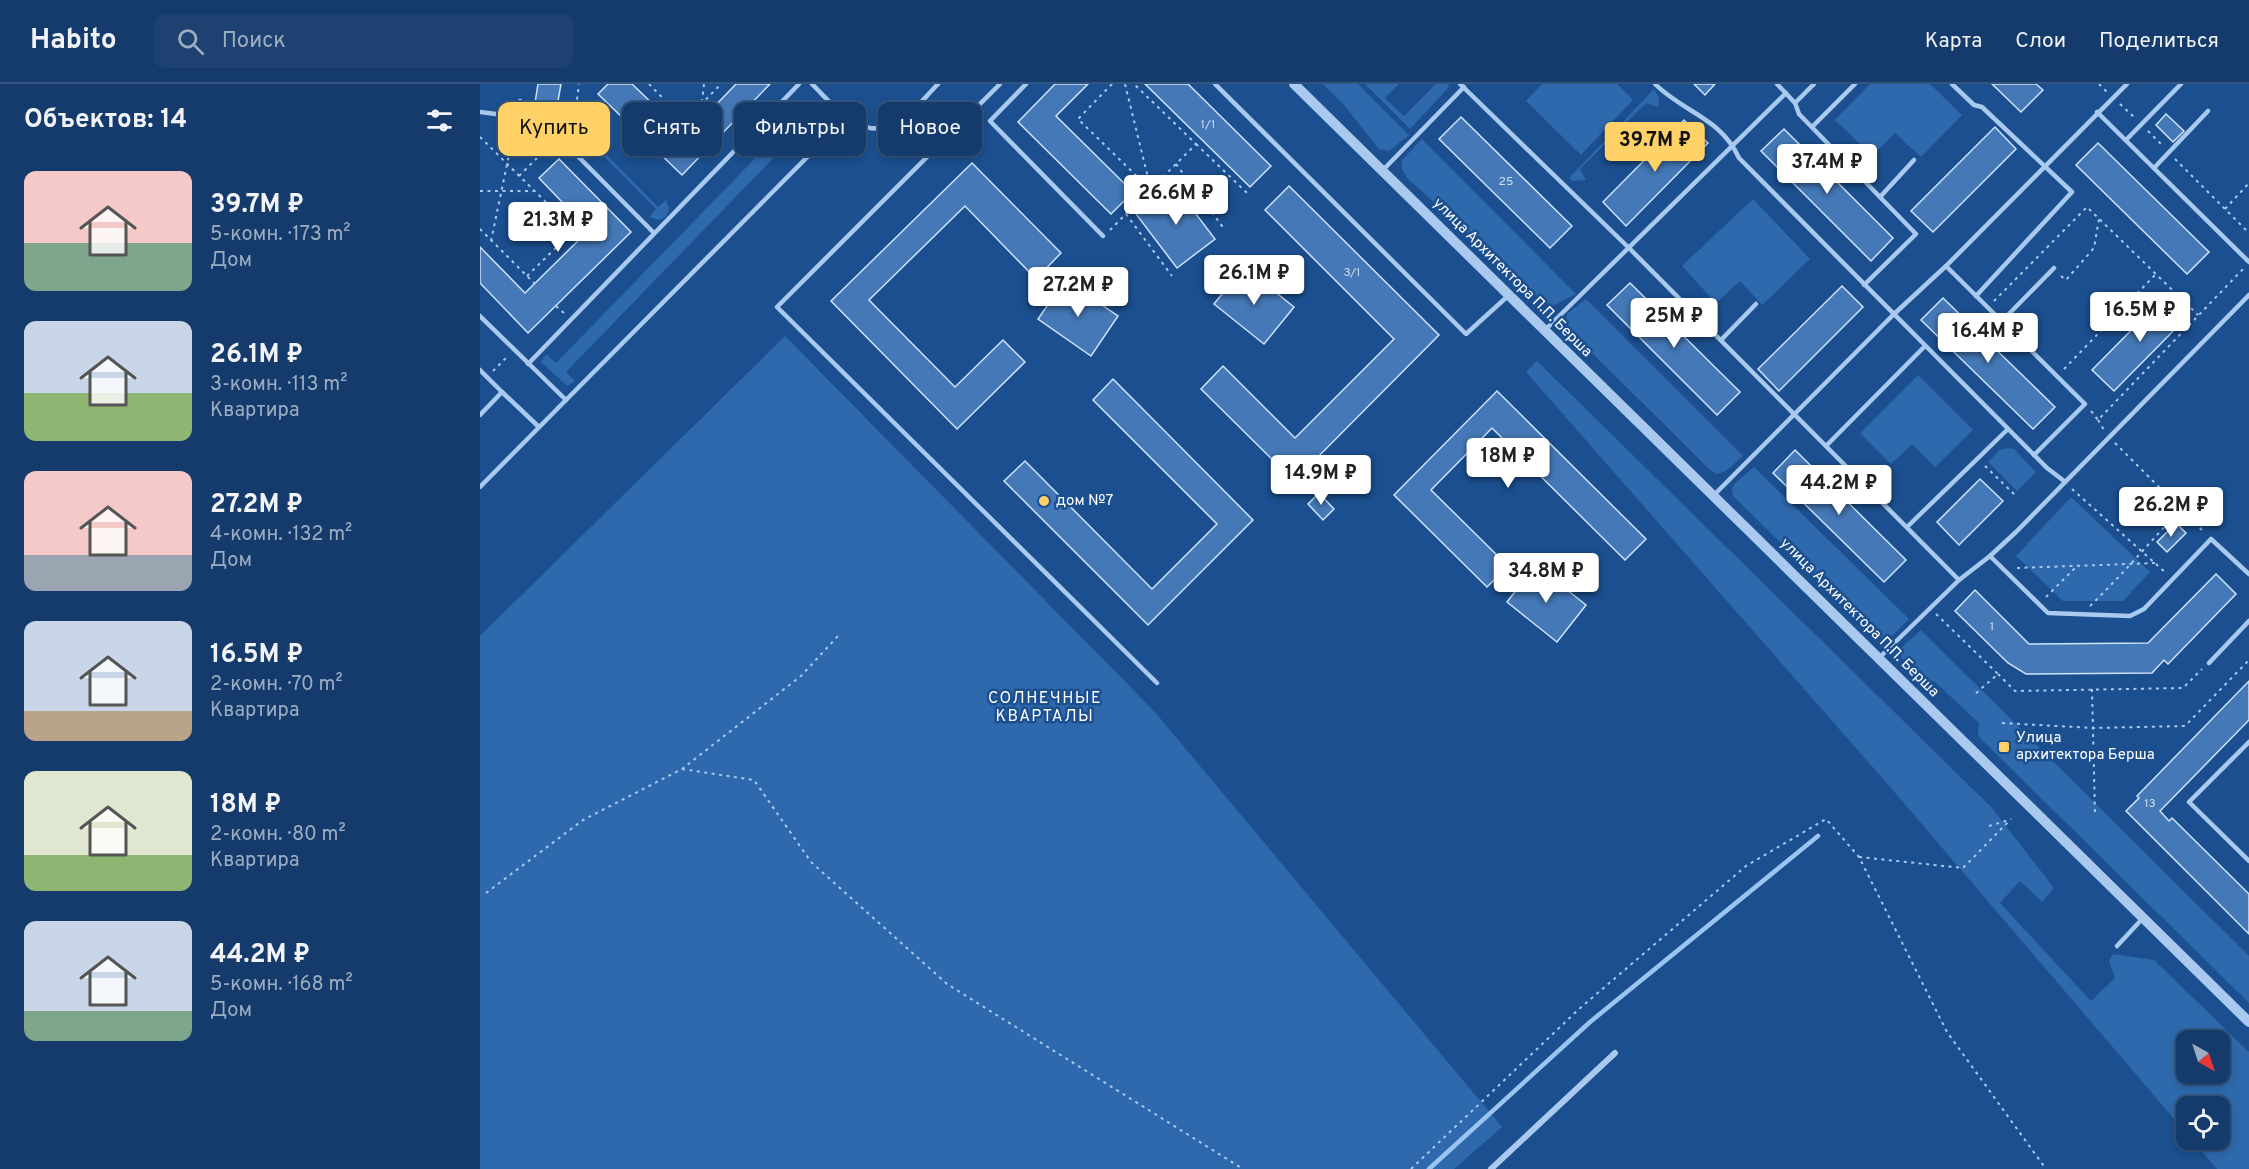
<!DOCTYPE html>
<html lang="ru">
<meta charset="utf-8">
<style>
body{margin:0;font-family:Overpass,sans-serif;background:#1d4271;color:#f1f3f6;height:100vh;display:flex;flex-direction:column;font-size:22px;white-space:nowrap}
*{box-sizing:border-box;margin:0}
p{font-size:20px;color:#9dadc1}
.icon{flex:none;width:33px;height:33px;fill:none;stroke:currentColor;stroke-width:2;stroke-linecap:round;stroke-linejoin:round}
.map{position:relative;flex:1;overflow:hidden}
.drawer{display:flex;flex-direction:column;background:#143b6b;width:480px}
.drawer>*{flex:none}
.guide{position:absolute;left:18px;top:18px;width:570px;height:54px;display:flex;gap:12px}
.needle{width:39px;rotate:141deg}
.buttons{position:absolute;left:1696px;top:946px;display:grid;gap:12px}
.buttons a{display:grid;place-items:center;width:54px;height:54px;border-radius:12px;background:#143b6b;box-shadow:0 3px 9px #0003,0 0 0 2px #33557e;font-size:30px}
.price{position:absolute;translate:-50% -51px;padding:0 14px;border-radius:6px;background:#fff;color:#222;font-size:20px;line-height:39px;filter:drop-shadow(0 2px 3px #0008)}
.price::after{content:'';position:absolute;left:50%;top:36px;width:18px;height:14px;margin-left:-9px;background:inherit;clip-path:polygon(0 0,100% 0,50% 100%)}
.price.selected{background:#ffd166;color:#111}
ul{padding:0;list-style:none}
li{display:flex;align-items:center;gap:18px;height:150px;padding:0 24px}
li span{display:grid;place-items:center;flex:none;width:168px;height:120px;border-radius:12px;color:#555}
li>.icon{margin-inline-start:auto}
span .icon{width:72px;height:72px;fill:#fffc;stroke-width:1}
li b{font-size:26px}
h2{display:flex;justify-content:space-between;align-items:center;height:72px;padding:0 24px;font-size:26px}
.tag{padding:0 21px;border-radius:12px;background:#143b6b;box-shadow:0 3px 9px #0003,0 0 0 2px #33557e;font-size:21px;line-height:54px}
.tag.selected{background:#ffd166;color:#111}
header{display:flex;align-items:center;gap:36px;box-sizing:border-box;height:84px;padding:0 30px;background:#143b6b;border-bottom:2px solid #33557e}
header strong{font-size:28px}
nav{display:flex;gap:33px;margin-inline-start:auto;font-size:21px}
.search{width:420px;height:54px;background:#1d4271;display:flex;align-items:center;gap:15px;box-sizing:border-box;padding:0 21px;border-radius:12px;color:#9dadc1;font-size:22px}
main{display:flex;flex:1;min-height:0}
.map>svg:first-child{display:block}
.green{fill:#2e69ad;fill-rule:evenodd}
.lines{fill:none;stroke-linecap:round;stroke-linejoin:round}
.stream{stroke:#9cc4f0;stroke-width:4.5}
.building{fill:#4478b7;stroke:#cfe3fa;stroke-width:1.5}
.path{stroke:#a9c9ee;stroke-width:2;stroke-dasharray:3 4.5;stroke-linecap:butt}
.service{stroke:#a9c9ee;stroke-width:4.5}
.minor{stroke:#a9c9ee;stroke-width:6}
.tertiary{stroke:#a9c9ee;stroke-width:10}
.poi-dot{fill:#ffd166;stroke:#1b4f8f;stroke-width:2}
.labels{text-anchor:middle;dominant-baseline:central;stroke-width:5;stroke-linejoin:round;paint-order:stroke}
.number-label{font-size:12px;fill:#d0dded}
.street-label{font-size:15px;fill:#fff;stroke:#1b4f8f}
.poi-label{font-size:15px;fill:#fff;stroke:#1b4f8f;text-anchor:start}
.neighbourhood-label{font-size:16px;letter-spacing:1.5px;fill:#fff;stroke:#1b4f8f}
</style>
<header>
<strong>Habito</strong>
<div class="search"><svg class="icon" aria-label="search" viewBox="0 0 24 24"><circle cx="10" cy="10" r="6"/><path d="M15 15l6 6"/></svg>Поиск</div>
<nav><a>Карта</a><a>Слои</a><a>Поделиться</a></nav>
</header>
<main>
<section class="drawer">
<h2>Объектов: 14<svg class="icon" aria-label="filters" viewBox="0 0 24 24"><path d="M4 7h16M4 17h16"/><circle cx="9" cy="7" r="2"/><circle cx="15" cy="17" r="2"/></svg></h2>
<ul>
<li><span style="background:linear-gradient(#f6c9c9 60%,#7fa58c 0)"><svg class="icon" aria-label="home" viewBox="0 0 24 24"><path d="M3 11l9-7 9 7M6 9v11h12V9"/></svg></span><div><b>39.7M ₽</b><p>5-комн. · 173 m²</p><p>Дом</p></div></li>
<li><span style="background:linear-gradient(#c9d6e8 60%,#8fb573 0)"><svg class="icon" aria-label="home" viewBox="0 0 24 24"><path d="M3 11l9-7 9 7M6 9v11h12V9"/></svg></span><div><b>26.1M ₽</b><p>3-комн. · 113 m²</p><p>Квартира</p></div></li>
<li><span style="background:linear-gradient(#f6c9c9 70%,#9aa5b1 0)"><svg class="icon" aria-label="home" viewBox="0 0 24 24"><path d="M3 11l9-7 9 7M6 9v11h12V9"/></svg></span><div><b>27.2M ₽</b><p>4-комн. · 132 m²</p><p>Дом</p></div></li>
<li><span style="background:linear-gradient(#c9d6e8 75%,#b9a48a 0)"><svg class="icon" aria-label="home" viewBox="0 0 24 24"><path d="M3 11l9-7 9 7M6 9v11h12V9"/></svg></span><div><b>16.5M ₽</b><p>2-комн. · 70 m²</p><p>Квартира</p></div></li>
<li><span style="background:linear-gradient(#dfe7d0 70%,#8fb573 0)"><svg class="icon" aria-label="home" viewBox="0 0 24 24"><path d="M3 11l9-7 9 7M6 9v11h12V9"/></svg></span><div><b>18M ₽</b><p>2-комн. · 80 m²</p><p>Квартира</p></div></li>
<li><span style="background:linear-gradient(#c9d6e8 75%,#7fa58c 0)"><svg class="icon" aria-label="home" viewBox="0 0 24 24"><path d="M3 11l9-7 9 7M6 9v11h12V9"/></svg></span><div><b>44.2M ₽</b><p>5-комн. · 168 m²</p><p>Дом</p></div></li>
</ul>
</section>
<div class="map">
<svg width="1769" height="1085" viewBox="0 0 1769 1085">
<rect width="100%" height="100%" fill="#1b4f8f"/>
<g class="green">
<path d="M 843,0 L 878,0 L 929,51 L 909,67 L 899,65 L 863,20 Z"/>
<path d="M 885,0 L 919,0 L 905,14 L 924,32 L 956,0 L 968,0 L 969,3 L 930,45 Z"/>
<path d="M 1062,0 L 1137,0 L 1153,16 L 1101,71 L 1046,17 Z"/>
<path d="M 1390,0 L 1450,0 L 1482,31 L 1441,73 L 1415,49 L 1392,72 L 1355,36 Z"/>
<path d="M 1174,5 L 1179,14 L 1178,23 L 1166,19 L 1100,85 L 1106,96 L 1092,97 L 1089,94 Z"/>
<path d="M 328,20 L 337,29 L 86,288 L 95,297 L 87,302 L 61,278 L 66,270 L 76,279 Z"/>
<path d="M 96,31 L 103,34 L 97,41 L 178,123 L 186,116 L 189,126 L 186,133 L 179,136 L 169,133 L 176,125 L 95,43 L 87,51 L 83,44 L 85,36 Z"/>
<path d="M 942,55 L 1096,210 L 1075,221 L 1065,219 L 927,94 L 922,85 L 922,76 Z"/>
<path d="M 1273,115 L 1330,175 L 1282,221 L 1260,197 L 1236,219 L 1202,182 Z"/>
<path d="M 1106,215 L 1263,372 L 1246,387 L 1237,390 L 1229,385 L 1086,243 L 1087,230 Z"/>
<path d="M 305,252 L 674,627 L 1022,1043 L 974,1085 L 0,1085 L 0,552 Z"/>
<path d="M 1057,277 L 1512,724 L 1574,804 L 1562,818 L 1540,797 L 1520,819 L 1611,917 L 1635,894 L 1629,877 L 1633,870 L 1674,876 L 1769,968 L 1769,1085 L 1737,1085 L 1712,1056 L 1740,1056 L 1740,1023 L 1707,1023 L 1707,1050 L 1411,704 L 1046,288 ZM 1707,957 L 1740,957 L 1740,990 L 1707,990 Z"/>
<path d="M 1438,291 L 1493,346 L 1455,383 L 1432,360 L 1411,380 L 1380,349 Z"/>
<path d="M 1527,364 L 1534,365 L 1556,388 L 1537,407 L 1508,378 L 1520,366 Z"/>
<path d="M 1274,383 L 1429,535 L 1413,551 L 1398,554 L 1253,412 L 1252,405 L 1255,399 Z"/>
<path d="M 1591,413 L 1670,488 L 1643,517 L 1583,517 L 1536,472 Z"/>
<path d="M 1441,546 L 1769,872 L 1769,919 L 1498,652 L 1499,639 L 1454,597 L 1444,596 L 1421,573 L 1421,564 Z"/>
</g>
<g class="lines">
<path class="stream" d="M 949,1085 L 1110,938 L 1338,752"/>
</g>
<g class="building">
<path d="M 58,0 L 81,0 L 77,23 L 55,19 Z"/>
<path d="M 128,0 L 152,0 L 206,52 L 256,0 L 290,0 L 202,91 L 118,10 Z"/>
<path d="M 575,0 L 608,0 L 576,32 L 653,108 L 631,130 L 538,38 Z"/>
<path d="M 665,0 L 708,0 L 791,82 L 770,103 Z"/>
<path d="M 1214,0 L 1235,0 L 1225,11 Z"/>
<path d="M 1512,0 L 1556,0 L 1563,6 L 1541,28 Z"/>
<path d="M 1686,30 L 1704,47 L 1693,58 L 1676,41 Z"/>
<path d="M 981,33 L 1092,142 L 1070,164 L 959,55 Z"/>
<path d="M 1204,36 L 1228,59 L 1146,142 L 1123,118 Z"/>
<path d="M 1515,43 L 1536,65 L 1453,148 L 1431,127 Z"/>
<path d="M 1304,45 L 1413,154 L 1391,177 L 1281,67 Z"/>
<path d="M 1618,59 L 1729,168 L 1707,190 L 1596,81 Z"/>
<path d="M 79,75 L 151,148 L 48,249 L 0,199 L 0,163 L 45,209 L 109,146 L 59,94 Z"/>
<path d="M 492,79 L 581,169 L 556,195 L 485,122 L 389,216 L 475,303 L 523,256 L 545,278 L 477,345 L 351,217 Z"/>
<path d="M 694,101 L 735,155 L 697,184 L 656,130 Z"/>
<path d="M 809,102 L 959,251 L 814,397 L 721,305 L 743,282 L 815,354 L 914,255 L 785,126 Z"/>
<path d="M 764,183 L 814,223 L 784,260 L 734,220 Z"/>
<path d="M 585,196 L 638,232 L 611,272 L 558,235 Z"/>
<path d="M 1150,199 L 1260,308 L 1237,331 L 1127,221 Z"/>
<path d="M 1362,202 L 1383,223 L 1299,307 L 1278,285 Z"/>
<path d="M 1685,212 L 1707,233 L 1634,307 L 1612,286 Z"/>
<path d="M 1463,214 L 1575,323 L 1553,345 L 1441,236 Z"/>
<path d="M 633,295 L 773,436 L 668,541 L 524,397 L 545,377 L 672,505 L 737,440 L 613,316 Z"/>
<path d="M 1017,307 L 1166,455 L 1145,476 L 1012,344 L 951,406 L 1028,482 L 1007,503 L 914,411 Z"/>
<path d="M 1315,366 L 1426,476 L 1404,498 L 1293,389 Z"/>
<path d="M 1500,395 L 1523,417 L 1479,461 L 1457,438 Z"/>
<path d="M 839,409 L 854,425 L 843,436 L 828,420 Z"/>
<path d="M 1696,439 L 1706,449 L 1687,468 L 1677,458 Z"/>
<path d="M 1056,481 L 1106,521 L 1077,558 L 1027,518 Z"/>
<path d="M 1736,490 L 1756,510 L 1688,580 L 1684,576 L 1672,589 L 1546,590 L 1528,579 L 1475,527 L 1495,506 L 1549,560 L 1668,559 Z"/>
<path d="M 1769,597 L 1769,636 L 1680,727 L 1689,737 L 1692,734 L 1769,810 L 1769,850 L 1646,727 L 1659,714 L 1657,712 Z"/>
</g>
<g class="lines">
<g class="path">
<path d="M 169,0 L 213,45"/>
<path d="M 632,0 L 598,35 L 671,106"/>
<path d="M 645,0 L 671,106"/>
<path d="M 1619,0 L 1627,8"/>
<path d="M 222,18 L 224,0"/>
<path d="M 1640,20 L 1655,34"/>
<path d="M 96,23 L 99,0"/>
<path d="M 205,37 L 241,0"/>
<path d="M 1668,47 L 1683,62"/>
<path d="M 0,53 L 94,146 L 47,192"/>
<path d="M 716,60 L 767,109"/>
<path d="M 231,62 L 239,69"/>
<path d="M 1695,75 L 1769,149"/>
<path d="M 696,80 L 745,146"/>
<path d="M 39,92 L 71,60"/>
<path d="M 0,107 L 55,107"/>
<path d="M 1745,125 L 1769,99"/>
<path d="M 646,130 L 692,192"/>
<path d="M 0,145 L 54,199"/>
<path d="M 630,146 L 716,60 L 654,0"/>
<path d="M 11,157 L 35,42"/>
<path d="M 76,162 L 77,129"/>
<path d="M 1581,192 L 1586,196 L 1614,164 L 1619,135"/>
<path d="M 1514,217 L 1607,123 L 1718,231"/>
<path d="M 76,222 L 84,229"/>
<path d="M 1584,285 L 1676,190"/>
<path d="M 13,287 L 28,272"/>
<path d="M 1611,327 L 1618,336 L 1764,184"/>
<path d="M 1618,336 L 1624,346"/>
<path d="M 1635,359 L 1724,448"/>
<path d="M 1505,382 L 1537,413"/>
<path d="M 1592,405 L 1686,489"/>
<path d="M 1537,484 L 1675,479"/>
<path d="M 1566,513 L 1598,481"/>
<path d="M 1610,522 C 1642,491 1670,458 1700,426"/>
<path d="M 1456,530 L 1518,590 L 1494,611"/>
<path d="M 1518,590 L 1535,607 L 1703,604 L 1722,585"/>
<path d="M 1612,605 L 1615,730"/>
<path d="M 1522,639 L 1613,644 L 1705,642 L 1769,576"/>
<path d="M 202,685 L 274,696 L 331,778 L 467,900 L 763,1085"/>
<path d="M 1509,742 L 1529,736"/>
<path d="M 1379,773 L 1483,784 L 1531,735"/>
<path d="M 6,809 L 103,736 L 202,685 L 321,592 L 358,552"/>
<path d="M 931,1085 L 1099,925 L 1266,782 L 1346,735 L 1379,773 L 1467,948 L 1566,1085"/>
</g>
<g class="service">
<path d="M 332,0 C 357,25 383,61 422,36 C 435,27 447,11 458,0"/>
<path d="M 520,0 L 297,223 L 677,599"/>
<path d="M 546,0 L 510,37 L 623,152"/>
<path d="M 735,0 L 986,250 L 1029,211"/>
<path d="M 980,0 L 1149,164 L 1479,496"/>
<path d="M 1175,0 C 1204,29 1240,33 1259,74 L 1567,384 L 1584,397"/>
<path d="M 1297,0 L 1315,19 L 1319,30 L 1436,150 L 1384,201"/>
<path d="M 1472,0 L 1494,21 L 1502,23 L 1592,108 L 1496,212"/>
<path d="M 1315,19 L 1334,0"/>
<path d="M 0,28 L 62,36 L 78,33"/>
<path d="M 1617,28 L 1769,178"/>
<path d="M 37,33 L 40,17"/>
<path d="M 62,36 L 174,149"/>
<path d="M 1332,43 L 1375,0"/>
<path d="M 1646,56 L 1701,0"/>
<path d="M 1674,84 L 1728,27"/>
<path d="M 902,87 L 984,3"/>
<path d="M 1400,113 L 1434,76"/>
<path d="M 1466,182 L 1647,0"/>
<path d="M 0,232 L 86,316 L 366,34"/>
<path d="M 1522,237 L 1574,184"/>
<path d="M 1066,245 L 1306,9"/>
<path d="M 1241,256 L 1276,220"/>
<path d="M 48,280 L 319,0"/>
<path d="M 0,286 L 22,308"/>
<path d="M 0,331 L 22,308 L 59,343"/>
<path d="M 1346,362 L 1445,262"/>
<path d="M 0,403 L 86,316"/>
<path d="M 1233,412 L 1413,231 L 1466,182 L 1605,320 L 1554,371"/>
<path d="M 1427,443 L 1528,345"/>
<path d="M 1510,472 L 1568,529 L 1650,532 L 1664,525 L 1731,455 L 1769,490"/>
<path d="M 1399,574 L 1479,496 L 1510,472 L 1536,448 L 1769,211"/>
<path d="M 1729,579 L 1769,537"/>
<path d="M 1769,658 L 1709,718 L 1769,777"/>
<path d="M 1637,862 L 1663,834"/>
</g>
<path class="minor" d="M 1011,1085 L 1135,969"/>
<path class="tertiary" d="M 814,0 L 1769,938"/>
</g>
<g class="poi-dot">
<circle cx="564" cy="417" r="6"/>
<rect x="1518" y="657" width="12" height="12" rx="3"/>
</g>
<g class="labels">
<g class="number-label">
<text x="728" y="41">1/1</text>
<text x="1026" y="98">25</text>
<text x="872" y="189">3/1</text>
<text x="1512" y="543">1</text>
<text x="1670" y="720">13</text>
</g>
<g class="street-label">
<text transform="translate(1032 194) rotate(45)">улица Архитектора П.П. Берша</text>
<text transform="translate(1379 534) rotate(45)">улица Архитектора П.П. Берша</text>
</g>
<g class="poi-label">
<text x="576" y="417">дом №7</text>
<text x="1536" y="654">Улица<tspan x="1536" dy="17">архитектора Берша</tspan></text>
</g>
<g class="neighbourhood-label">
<text x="565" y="615">СОЛНЕЧНЫЕ<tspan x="565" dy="18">КВАРТАЛЫ</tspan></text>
</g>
</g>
</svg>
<div class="buttons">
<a><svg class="needle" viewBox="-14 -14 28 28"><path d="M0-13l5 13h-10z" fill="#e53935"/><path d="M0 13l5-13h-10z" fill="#9dadc1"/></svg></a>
<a><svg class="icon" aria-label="locate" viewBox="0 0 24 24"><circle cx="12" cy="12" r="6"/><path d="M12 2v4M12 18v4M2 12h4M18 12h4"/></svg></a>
</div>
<b class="price selected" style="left:1175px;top:89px">39.7M ₽</b>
<b class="price" style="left:1347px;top:111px">37.4M ₽</b>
<b class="price" style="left:696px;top:142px">26.6M ₽</b>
<b class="price" style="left:78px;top:169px">21.3M ₽</b>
<b class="price" style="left:774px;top:222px">26.1M ₽</b>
<b class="price" style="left:598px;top:234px">27.2M ₽</b>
<b class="price" style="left:1660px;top:259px">16.5M ₽</b>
<b class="price" style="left:1194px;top:265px">25M ₽</b>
<b class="price" style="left:1508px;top:280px">16.4M ₽</b>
<b class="price" style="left:1028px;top:405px">18M ₽</b>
<b class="price" style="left:841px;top:422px">14.9M ₽</b>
<b class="price" style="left:1359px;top:432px">44.2M ₽</b>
<b class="price" style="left:1691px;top:454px">26.2M ₽</b>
<b class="price" style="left:1066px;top:520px">34.8M ₽</b>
<div class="guide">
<a class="tag selected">Купить</a>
<a class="tag">Снять</a>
<a class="tag">Фильтры</a>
<a class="tag">Новое</a>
</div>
</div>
</main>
